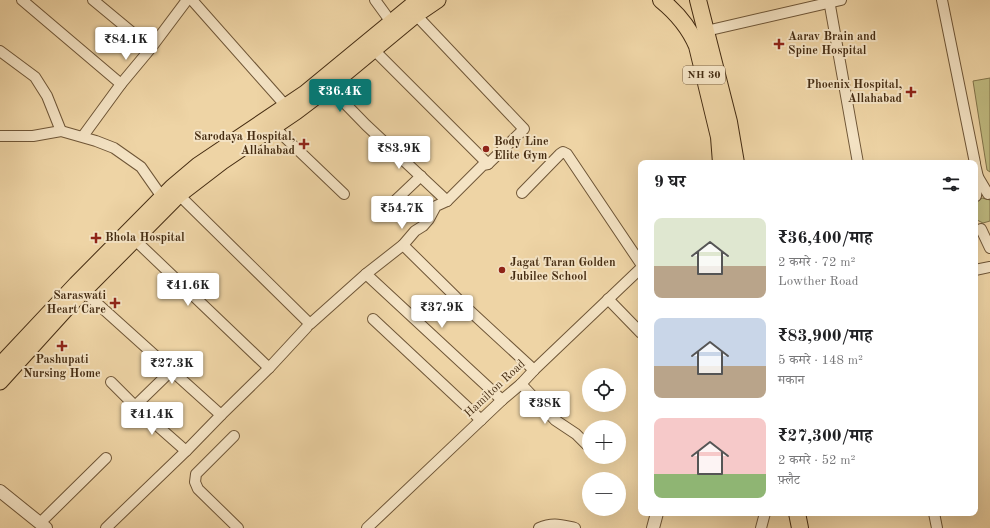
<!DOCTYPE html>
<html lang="hi">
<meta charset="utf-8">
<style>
body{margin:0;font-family:"Old Standard TT","Noto Serif Devanagari",serif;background:#f6f6f6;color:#202124;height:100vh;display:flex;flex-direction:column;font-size:15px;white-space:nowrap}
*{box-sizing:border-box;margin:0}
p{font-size:13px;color:#757577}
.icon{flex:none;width:22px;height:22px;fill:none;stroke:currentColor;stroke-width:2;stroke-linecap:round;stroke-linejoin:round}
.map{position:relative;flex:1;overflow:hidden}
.side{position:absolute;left:638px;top:160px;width:340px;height:356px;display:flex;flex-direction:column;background:#fff;border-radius:8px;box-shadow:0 4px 16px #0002}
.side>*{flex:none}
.buttons{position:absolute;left:582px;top:368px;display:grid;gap:8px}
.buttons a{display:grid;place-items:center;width:44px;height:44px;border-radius:50%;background:#fff;box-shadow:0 4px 16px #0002;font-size:20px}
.price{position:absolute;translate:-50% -34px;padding:0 9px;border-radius:4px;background:#fff;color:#222;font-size:13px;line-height:26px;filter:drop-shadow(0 1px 2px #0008)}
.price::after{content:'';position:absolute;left:50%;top:24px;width:12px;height:9px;margin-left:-6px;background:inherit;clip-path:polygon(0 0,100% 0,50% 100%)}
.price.selected{background:#0f766e;color:#fff}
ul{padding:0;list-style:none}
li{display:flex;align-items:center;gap:12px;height:100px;padding:0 16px}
li span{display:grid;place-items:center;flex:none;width:112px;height:80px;border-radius:8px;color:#555}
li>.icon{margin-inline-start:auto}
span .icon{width:48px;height:48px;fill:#fffc;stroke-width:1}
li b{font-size:17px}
h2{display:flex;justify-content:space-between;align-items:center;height:48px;padding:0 16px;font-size:17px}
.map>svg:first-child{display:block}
.green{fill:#c0bb81;stroke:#82744a}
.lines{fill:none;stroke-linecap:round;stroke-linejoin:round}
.minor-casing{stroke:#6f5637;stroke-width:12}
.tertiary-casing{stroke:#6f5637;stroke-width:14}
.primary-casing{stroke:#452c12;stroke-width:17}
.trunk-casing{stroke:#452c12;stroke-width:18}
.minor{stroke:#f4e3c4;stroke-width:10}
.tertiary{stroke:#f4e3c4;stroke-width:12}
.primary{stroke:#eed4a5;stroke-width:15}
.trunk{stroke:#eed4a5;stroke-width:16}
.poi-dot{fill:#8f2418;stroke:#f4e3c4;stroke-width:1.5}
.labels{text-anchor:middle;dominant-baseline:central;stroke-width:4;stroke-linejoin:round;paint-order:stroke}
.shield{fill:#f4e3c4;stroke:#7a6347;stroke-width:1}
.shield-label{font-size:11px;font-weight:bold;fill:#452c12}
.poi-label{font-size:12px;font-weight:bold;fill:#452c12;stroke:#f4e3c4;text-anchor:start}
.street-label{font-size:12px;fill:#452c12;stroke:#f4e3c4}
</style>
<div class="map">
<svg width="990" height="528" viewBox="0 0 990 528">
<rect width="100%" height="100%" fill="#eed4a5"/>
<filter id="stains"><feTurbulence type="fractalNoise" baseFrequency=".005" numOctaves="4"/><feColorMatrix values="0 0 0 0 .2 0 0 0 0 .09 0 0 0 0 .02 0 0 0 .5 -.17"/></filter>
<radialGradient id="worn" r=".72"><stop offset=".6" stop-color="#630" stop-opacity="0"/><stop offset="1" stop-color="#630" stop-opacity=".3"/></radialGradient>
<g class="green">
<path d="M 990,78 L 990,172 L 987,170 L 973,81 Z"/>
<path d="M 982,198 L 990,200 L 990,221 L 983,223 L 975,219 L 975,202 Z"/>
</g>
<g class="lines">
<g class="minor-casing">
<g id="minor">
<path d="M 22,0 L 121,84"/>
<path d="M 93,0 L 151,48"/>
<path d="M 192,0 L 286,106"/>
<path d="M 375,0 L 391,22"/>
<path d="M 829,0 L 858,163"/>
<path d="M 942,0 L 975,163"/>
<path d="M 706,31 L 841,0"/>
<path d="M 374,50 L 488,164"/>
<path d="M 0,51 L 35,77 L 47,96 L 61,131"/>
<path d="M 329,87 L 366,125 L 447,201"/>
<path d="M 274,127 L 344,194"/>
<path d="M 0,136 L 33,136 L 61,131 L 96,141 L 114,148 L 141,167 L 162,197"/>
<path d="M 83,136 L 121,84 L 151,48 L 187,0"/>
<path d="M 975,164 L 978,177 L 988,194"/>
<path d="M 522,193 L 560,154 L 563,152 L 567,154 L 641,264"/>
<path d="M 179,195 L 310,324 L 366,274 L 403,245 L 415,231 L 423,226 L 429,219 L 436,206 L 447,201 L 483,165 L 488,164 L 524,129 L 416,15"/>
<path d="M 976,196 L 978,177"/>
<path d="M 380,215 L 421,176"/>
<path d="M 981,229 L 990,248"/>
<path d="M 134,239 L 269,368 L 307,327"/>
<path d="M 403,245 L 470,311 L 534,370"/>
<path d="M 975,270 L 990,267"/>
<path d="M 366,274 L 502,400"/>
<path d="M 80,288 L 221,415 L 269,368"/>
<path d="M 608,299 L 641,333"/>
<path d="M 373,319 L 481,420"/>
<path d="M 172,370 L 135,406 L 186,451 L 221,415"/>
<path d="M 111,382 L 135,406"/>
<path d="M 521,384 L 555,420 L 576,434 L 589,447"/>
<path d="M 234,436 L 196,474 L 195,482 L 198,489 L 238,528"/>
<path d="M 934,513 L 937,528"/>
<path d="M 40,523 L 106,458"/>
<path d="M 106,528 L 186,451"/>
<path d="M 367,528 L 502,400 L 521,384 L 534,370 L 641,268"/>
<path d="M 539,528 C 553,522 561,525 575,528"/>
<path d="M 761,528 L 765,513"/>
</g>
</g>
<g class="tertiary-casing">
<g id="tertiary">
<path d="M 0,491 L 46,528"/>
<path d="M 653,528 L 657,513"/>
</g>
</g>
<g class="primary-casing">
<g id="primary">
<path d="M 0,365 L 76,284 L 172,187 L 198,165 L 305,93 L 418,0"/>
<path d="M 0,382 L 68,307 L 179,195 L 222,162 L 296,112 L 329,87 L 416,15 L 438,0"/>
</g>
</g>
<g class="trunk-casing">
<g id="trunk">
<path d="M 661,0 C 677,13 689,27 697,46 L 719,137 L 721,163"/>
<path d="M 698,0 L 729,122 L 736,163"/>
<path d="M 797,513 L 800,528"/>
</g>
</g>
<use href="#minor" class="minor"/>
<use href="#tertiary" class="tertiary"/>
<use href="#primary" class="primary"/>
<use href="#trunk" class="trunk"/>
</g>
<g class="poi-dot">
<path d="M777 38h4v4h4v4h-4v4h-4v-4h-4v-4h4z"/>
<path d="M909 86h4v4h4v4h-4v4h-4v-4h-4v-4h4z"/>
<path d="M302 138h4v4h4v4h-4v4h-4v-4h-4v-4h4z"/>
<circle cx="486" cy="149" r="4"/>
<path d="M94 232h4v4h4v4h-4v4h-4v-4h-4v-4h4z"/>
<circle cx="502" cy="270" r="4"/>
<path d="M113 297h4v4h4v4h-4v4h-4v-4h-4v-4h4z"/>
<path d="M60 340h4v4h4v4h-4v4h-4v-4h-4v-4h4z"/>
</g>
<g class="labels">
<rect class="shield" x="683" y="66" width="42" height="18" rx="3"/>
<g class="shield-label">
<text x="704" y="75">NH 30</text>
</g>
<g class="poi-label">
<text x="788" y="37">Aarav Brain and<tspan x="788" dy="14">Spine Hospital</tspan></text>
<text x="902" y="85" text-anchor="end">Phoenix Hospital,<tspan x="902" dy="14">Allahabad</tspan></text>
<text x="295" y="137" text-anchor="end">Sarodaya Hospital,<tspan x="295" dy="14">Allahabad</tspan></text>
<text x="494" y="142">Body Line<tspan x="494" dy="14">Elite Gym</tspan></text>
<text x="105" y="238">Bhola Hospital</text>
<text x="510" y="263">Jagat Taran Golden<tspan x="510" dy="14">Jubilee School</tspan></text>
<text x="106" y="296" text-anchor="end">Saraswati<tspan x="106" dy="14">Heart Care</tspan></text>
<text x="62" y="360" text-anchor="middle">Pashupati<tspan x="62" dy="14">Nursing Home</tspan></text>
</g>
<g class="street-label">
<text transform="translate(495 389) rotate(-43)">Hamilton Road</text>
</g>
</g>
<rect width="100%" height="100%" filter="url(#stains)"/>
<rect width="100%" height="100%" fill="url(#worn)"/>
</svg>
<div class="buttons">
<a><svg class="icon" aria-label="locate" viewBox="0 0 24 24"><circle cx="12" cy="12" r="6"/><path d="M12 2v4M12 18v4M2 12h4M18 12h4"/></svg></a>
<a>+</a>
<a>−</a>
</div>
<b class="price" style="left:126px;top:61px">₹84.1K</b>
<b class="price selected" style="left:340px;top:113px">₹36.4K</b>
<b class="price" style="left:399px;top:170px">₹83.9K</b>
<b class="price" style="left:402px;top:230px">₹54.7K</b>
<b class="price" style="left:188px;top:307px">₹41.6K</b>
<b class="price" style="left:442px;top:329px">₹37.9K</b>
<b class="price" style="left:172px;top:385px">₹27.3K</b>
<b class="price" style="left:545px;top:425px">₹38K</b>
<b class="price" style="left:152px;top:436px">₹41.4K</b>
<section class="side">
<h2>9 घर<svg class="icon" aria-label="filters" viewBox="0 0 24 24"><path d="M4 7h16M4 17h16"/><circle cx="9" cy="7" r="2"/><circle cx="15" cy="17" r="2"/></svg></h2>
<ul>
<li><span style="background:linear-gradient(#dfe7d0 60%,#b9a48a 0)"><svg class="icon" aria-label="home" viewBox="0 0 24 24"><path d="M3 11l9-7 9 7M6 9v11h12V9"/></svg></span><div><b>₹36,400/माह</b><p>2 कमरे · 72 m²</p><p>Lowther Road</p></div></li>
<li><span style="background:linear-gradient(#c9d6e8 60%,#b9a48a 0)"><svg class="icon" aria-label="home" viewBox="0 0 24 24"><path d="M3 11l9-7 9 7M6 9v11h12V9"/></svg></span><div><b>₹83,900/माह</b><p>5 कमरे · 148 m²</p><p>मकान</p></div></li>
<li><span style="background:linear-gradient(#f6c9c9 70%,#8fb573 0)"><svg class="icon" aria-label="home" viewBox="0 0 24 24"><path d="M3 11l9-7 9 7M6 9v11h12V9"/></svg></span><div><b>₹27,300/माह</b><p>2 कमरे · 52 m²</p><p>फ़्लैट</p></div></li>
</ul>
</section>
</div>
